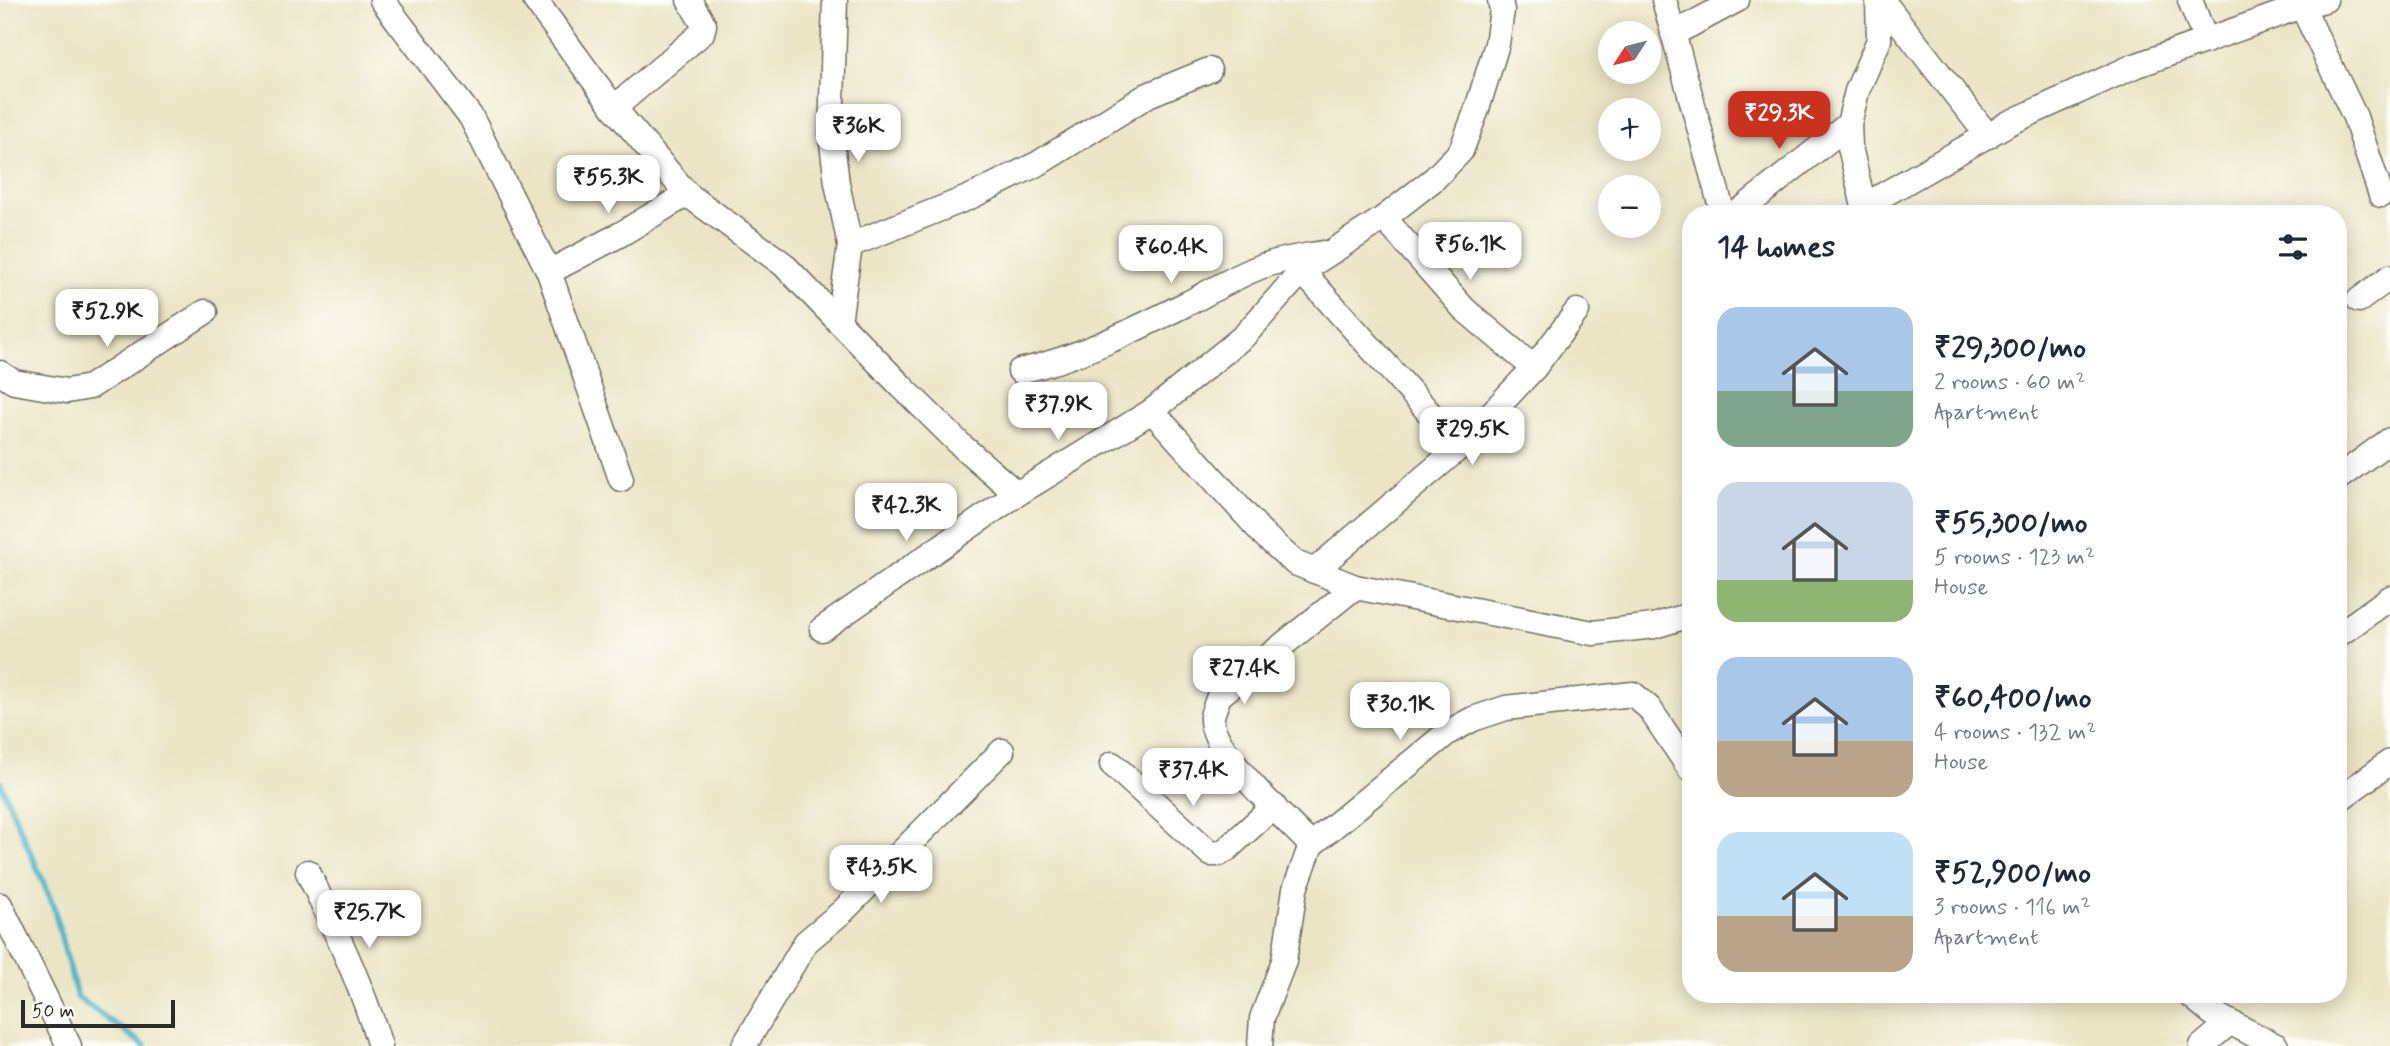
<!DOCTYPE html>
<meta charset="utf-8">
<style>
body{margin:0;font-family:Mynerve,sans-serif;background:#f6f6f7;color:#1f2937;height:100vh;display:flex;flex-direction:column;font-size:26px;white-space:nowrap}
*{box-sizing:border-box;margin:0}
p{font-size:23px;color:#747a83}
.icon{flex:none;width:38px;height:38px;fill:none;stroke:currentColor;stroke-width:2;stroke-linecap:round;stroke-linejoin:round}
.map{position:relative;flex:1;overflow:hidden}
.side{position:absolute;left:1682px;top:205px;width:665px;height:798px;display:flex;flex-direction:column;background:#fff;border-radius:28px;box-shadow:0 4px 18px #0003}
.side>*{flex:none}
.needle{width:46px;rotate:234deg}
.tools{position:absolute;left:1598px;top:21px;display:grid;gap:14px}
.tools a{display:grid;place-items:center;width:63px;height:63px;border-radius:50%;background:#fff;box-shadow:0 4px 18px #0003;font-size:35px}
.scale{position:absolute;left:21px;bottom:18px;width:154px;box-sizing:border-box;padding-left:7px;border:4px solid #2b2b2b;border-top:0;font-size:19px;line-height:24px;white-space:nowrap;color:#2b2b2b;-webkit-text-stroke:5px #fdfcf7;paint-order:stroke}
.price{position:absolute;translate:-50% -60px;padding:0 16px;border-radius:14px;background:#fff;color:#222;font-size:23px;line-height:46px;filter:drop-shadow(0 2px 4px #0008)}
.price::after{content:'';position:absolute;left:50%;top:42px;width:21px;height:16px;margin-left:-10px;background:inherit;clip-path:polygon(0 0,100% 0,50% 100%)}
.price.selected{background:#c8321e;color:#fff}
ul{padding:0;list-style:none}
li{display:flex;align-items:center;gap:21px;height:175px;padding:0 35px}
li span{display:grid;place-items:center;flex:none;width:196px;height:140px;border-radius:21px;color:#555}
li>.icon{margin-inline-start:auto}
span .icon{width:84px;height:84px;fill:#fffc;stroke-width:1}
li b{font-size:30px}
h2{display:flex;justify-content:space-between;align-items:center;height:84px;padding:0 35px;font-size:30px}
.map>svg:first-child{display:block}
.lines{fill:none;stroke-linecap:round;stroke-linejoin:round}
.stream{stroke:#4db5cc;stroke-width:6}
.minor-casing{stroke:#6e6c61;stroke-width:27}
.minor{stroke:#fff;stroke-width:24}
</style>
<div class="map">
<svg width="2390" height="1046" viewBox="0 0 2390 1046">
<rect width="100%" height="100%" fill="#fdfcf7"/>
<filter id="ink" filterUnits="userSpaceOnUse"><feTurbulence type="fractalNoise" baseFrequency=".0143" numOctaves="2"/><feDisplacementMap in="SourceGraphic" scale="14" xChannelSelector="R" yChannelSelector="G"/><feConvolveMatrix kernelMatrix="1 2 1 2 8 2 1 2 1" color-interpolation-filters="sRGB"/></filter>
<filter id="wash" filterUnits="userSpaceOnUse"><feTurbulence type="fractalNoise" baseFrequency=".00686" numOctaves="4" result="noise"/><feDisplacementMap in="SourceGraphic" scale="28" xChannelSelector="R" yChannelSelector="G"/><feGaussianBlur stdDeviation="1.57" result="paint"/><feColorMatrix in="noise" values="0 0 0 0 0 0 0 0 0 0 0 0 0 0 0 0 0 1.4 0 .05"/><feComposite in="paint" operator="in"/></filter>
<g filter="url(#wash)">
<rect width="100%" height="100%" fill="#ebe5c5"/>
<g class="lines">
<path class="stream" d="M 0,782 L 53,905 L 77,997 L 145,1046"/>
</g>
</g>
<g filter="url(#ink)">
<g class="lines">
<g class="minor-casing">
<g id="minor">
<path d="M 382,0 L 471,117 L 549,272 L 621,479"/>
<path d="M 535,0 L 614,108 L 687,194 L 783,264 L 902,387 L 963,447 L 1017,494 L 1152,411 L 1264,535 L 1295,563 L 1355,587 L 1593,633 L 1654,626 L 1690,615"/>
<path d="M 835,0 L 831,135 L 837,183 L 850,245 L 839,322"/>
<path d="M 1664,0 L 1723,214"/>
<path d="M 1882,0 L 1988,136"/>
<path d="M 2190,0 L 2206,41"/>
<path d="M 2302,6 L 2355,117 L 2381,195"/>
<path d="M 1673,34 L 1737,0"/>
<path d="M 614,108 L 702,33 L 704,25 L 689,0"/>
<path d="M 1865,211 L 1850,147 L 1849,124 L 1857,91 L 1879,40 L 1878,0"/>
<path d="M 1736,214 L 1849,124"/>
<path d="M 1863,214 L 1878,198 L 2009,123 L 2132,67 L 2302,6 L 2325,0"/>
<path d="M 1384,218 L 1464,309 L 1534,368"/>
<path d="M 850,245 L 970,197 L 1039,163 L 1148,95 L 1209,70"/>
<path d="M 1302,271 L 1460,447"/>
<path d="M 549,272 L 621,234 L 687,194"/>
<path d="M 2359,300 L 2390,277"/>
<path d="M 1020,371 C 1083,357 1140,327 1198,298 C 1218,287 1239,275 1260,267 C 1281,259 1301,257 1323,253"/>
<path d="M 0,373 L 14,382 L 67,391 L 90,387 L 205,312"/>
<path d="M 1152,411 L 1244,336 L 1302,271 L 1384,218 L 1434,179 L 1461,151 L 1477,109 L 1497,44 L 1502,10 L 1500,0"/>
<path d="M 2338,478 L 2390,440"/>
<path d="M 1314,571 L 1460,447 L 1534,368 L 1577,311"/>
<path d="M 822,629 L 1017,494"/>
<path d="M 2338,635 L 2390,598"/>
<path d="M 1112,764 L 1211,854 L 1219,854 L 1227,849 L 1274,806"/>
<path d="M 2338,800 L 2390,762"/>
<path d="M 1311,845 C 1287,820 1209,750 1212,717 C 1213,710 1217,703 1219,696 L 1355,587"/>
<path d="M 308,872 C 335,930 362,985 380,1046"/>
<path d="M 0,905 L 69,1046"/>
<path d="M 2189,994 L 2212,1013 L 2276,1046"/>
<path d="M 744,1046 L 806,942 L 843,911 L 1002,751"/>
<path d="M 1260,1046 L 1262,1018 L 1284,961 L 1295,889 L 1311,845 L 1447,733 L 1473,719 L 1506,708 L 1633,694 L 1649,708 L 1690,769"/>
<path d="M 2202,1046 L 2229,1023"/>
</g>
</g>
<use href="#minor" class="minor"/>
</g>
</g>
</svg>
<div class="tools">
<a><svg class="needle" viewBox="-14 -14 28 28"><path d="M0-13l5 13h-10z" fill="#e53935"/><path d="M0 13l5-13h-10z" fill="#747a83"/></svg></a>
<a>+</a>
<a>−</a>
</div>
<div class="scale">50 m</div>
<b class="price selected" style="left:1779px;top:151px">₹29.3K</b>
<b class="price" style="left:858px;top:164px">₹36K</b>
<b class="price" style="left:608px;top:215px">₹55.3K</b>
<b class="price" style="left:1470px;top:282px">₹56.1K</b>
<b class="price" style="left:1171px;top:285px">₹60.4K</b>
<b class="price" style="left:107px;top:349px">₹52.9K</b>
<b class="price" style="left:1058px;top:442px">₹37.9K</b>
<b class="price" style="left:1472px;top:467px">₹29.5K</b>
<b class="price" style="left:906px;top:543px">₹42.3K</b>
<b class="price" style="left:1244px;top:706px">₹27.4K</b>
<b class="price" style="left:1400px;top:742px">₹30.1K</b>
<b class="price" style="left:1193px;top:808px">₹37.4K</b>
<b class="price" style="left:881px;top:905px">₹43.5K</b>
<b class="price" style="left:369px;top:950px">₹25.7K</b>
<section class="side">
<h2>14 homes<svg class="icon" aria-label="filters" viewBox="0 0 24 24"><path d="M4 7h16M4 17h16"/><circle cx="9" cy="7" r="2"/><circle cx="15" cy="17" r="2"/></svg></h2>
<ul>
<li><span style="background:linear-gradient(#a9c7e8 60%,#7fa58c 0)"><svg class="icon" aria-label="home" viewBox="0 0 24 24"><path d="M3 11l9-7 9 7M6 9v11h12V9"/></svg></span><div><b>₹29,300/mo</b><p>2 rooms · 60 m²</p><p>Apartment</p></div></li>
<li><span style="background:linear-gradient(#c9d6e8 70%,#8fb573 0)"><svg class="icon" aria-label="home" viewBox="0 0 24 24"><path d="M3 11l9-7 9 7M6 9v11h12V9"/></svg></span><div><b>₹55,300/mo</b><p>5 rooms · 123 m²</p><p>House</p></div></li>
<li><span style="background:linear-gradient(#a9c7e8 60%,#b9a48a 0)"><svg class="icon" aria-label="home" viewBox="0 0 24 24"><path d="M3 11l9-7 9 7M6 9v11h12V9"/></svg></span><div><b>₹60,400/mo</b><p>4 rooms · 132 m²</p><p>House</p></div></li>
<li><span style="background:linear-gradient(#bfe0f5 60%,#b9a48a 0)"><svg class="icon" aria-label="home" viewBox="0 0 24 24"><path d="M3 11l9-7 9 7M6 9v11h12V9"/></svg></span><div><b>₹52,900/mo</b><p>3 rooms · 116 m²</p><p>Apartment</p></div></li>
</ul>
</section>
</div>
